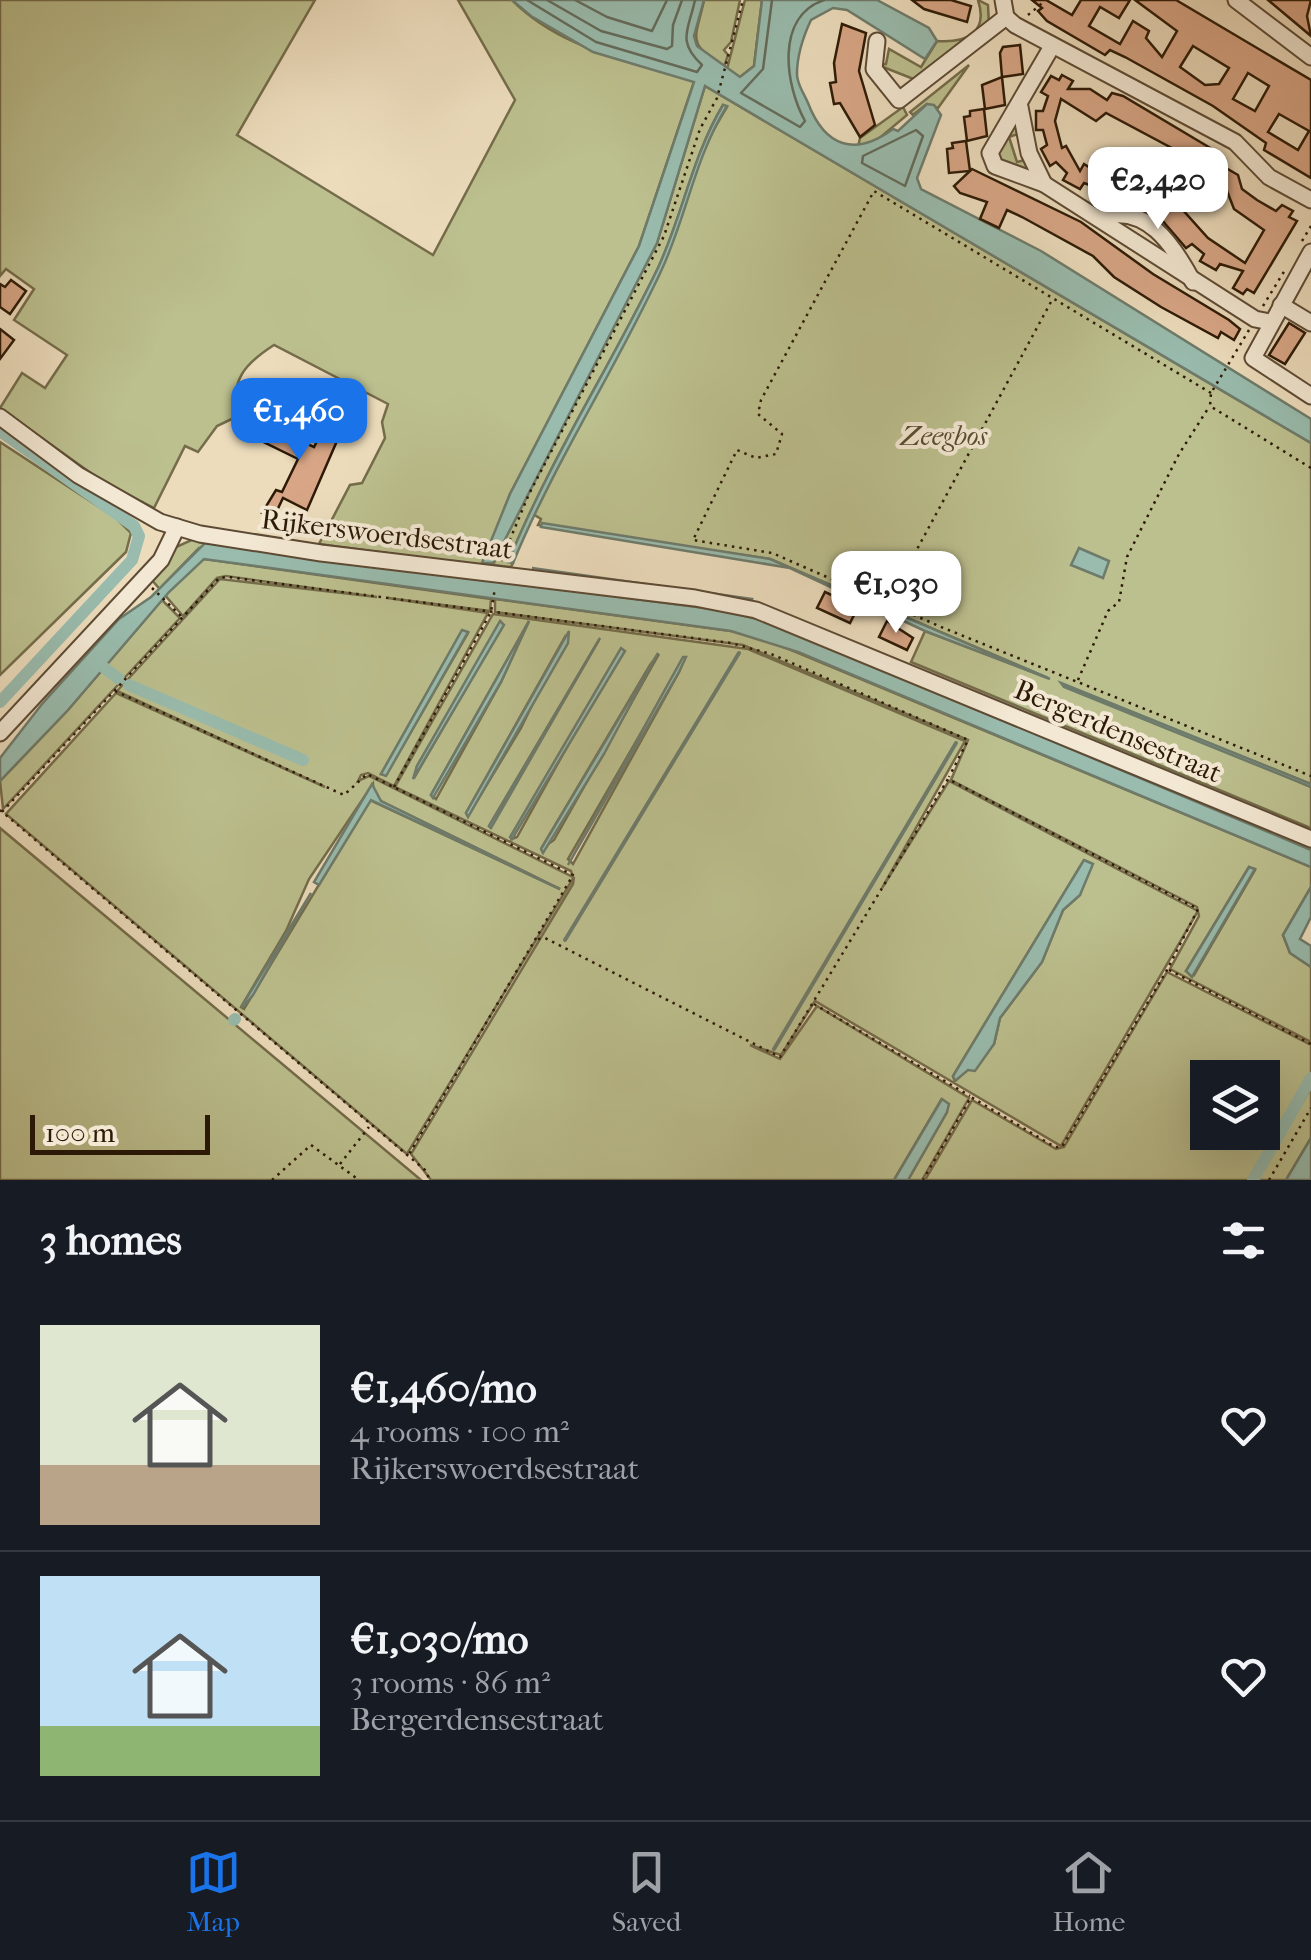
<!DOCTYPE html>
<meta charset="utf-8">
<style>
body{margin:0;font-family:"IM FELL French Canon",serif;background:#20242c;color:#f1f3f6;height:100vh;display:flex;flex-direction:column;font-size:38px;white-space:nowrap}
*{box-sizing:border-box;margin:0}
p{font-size:32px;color:#9ea1a6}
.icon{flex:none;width:55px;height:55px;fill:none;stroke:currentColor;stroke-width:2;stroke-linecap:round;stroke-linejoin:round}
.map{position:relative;height:1180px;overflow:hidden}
.side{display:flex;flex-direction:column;background:#171b24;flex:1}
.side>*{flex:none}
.tools{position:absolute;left:1190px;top:1060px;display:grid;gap:20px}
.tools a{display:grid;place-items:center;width:90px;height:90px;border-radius:0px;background:#171b24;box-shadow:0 10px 40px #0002;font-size:50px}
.scale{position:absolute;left:30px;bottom:25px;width:180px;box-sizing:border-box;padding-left:10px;border:5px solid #2d1a06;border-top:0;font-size:28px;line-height:35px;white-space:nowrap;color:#2d1a06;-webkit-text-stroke:8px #f3e8d3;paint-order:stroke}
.price{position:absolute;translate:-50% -85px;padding:0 22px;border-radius:20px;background:#fff;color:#222;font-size:32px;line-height:65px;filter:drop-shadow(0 2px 5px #0008)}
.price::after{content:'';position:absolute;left:50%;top:60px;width:30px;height:22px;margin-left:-15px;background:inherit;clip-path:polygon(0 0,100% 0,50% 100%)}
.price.on{background:#1a73e8;color:#fff}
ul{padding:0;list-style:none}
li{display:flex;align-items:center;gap:30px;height:250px;padding:0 40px}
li+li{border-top:2px solid #363941}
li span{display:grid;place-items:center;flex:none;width:280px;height:200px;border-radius:0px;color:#555}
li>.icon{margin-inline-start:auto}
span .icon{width:120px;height:120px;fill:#fffc;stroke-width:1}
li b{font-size:42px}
h2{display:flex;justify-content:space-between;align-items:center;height:120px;padding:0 40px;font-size:42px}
.tab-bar{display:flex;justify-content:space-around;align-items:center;height:140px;border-top:2px solid #363941;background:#171b24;font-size:28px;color:#9ea1a6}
.tab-bar a{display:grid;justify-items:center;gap:5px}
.tab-bar .on{color:#1a73e8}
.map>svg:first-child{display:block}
.green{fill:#bcbf8e;stroke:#746c4a;stroke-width:2.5;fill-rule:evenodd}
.water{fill:#99bcae;stroke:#6e7b6b;stroke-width:2.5}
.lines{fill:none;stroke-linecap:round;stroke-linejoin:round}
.shore{stroke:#636b5a;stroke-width:2.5}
.stream{stroke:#6e7b6b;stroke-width:4}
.canal{stroke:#99bcae;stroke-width:12}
.building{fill:#d8a686;stroke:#2d1a06;stroke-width:2.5;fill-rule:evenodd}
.minor-casing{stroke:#5d4a34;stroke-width:19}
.path{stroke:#2d1a06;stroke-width:2.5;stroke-dasharray:2.5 5;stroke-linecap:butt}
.minor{stroke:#f3e8d3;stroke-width:15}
.labels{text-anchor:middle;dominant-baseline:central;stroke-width:8;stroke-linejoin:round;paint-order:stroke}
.park-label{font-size:28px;font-style:italic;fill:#584c2f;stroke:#f3e8d3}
.street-label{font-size:28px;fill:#2d1a06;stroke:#f3e8d3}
</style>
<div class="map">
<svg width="1311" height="1180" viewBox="0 0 1311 1180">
<rect width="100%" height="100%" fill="#ecdcbc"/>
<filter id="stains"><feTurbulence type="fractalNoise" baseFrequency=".002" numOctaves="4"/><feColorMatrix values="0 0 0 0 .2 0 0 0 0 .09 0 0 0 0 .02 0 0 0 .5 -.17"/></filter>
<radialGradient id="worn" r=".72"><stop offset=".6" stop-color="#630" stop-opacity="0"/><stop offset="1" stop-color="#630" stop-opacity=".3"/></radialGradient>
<g class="green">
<path d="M 0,0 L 315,0 L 237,135 L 433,255 L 515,100 L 458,0 L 512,0 C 563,51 630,59 694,82 L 639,246 L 510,494 L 482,566 L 319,544 L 350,485 L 362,483 L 385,438 L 382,422 L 388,404 L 274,345 C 246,363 229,380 238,416 L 217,426 L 198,452 L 185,446 L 154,508 L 102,481 L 0,408 L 22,373 L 45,388 L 67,355 L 14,320 L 34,289 L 6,269 L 0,276 Z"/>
<path d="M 704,0 L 740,0 L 731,42 L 724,50 L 728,55 L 724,67 C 685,42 696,39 704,0 Z"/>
<path d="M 745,0 L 762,0 L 754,66 L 740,77 L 727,69 Z"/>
<path d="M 978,0 L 988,5 L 989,26 L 916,80 L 878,65 L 886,64 L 889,49 L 921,67 L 937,41 C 965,43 989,34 978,0 Z"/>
<path d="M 969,65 L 938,108 L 927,104 L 913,115 L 910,112 Z"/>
<path d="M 705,86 L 1311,443 L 1311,784 L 1235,754 L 1311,787 L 1311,828 L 911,662 L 925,631 L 1048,678 L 770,559 L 538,525 L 541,519 L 533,514 L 659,275 L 705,144 L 727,107 L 723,105 C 692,157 683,214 658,268 C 610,367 550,459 509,561 L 513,563 L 511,567 L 493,565 L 521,501 L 657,243 Z"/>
<path d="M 903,107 L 907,115 L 876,141 L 858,147 L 860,138 Z"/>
<path d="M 1014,123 L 1018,134 L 1009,137 L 1017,162 L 1025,160 L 1030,173 L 998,164 L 993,153 Z"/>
<path d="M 0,442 L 116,518 L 131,533 L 126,552 L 0,675 Z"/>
<path d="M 198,537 L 494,581 L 266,551 L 199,548 L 162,586 L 204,559 L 491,599 L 490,611 L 388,598 L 488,613 L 394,786 L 368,773 L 361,775 L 358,781 L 369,776 L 573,877 L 571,871 L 395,787 L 493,614 L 748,649 L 965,741 L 882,888 L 949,781 L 1198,911 L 1061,1146 L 815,1001 L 781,1055 L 750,1045 L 780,1059 L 817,1006 L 969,1098 L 922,1180 L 908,1180 L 947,1112 L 941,1100 L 894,1180 L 431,1180 L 411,1154 L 573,884 L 574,877 L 407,1154 L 6,814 L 116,693 L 325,787 L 117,691 L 220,579 L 377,597 L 226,576 L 217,578 L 183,616 L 151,579 L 174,548 ZM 529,621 L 501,682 L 436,799 L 431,795 ZM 501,622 L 503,625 L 414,778 L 417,766 ZM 462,631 L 468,633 L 386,775 L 381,774 ZM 566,635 L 521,728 L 468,816 L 466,813 ZM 599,640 L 490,827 L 489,826 ZM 622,648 L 517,837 L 512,839 ZM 659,654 L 554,840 L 541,849 L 650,665 ZM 685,657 L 679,672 L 573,864 L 568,859 ZM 135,684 L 304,759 L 305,760 L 129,686 ZM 373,784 L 374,796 L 381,801 L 560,889 L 370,800 L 244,1009 L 241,1007 L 286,931 L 309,879 ZM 1084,860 L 1080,895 L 1063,910 L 1042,962 L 1000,1018 L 994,1044 L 955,1081 L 953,1076 Z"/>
<path d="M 497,582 L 675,600 L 747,613 L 1311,843 L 1311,850 L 956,700 L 720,610 Z"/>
<path d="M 495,599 L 731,631 L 772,642 L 1311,867 L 1311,887 L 1283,935 L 1290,953 L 1311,967 L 1311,1042 L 1170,969 L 1199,916 L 1197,907 L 951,780 L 968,740 L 743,645 L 495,612 ZM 1249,867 L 1255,870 L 1194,975 L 1186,971 Z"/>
<path d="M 162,600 L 180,618 L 3,809 L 0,781 L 68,710 Z"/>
<path d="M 0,828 L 421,1180 L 0,1180 Z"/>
<path d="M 1167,972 L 1311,1045 L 1311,1077 L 1249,1180 L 925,1180 L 972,1100 L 1056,1149 L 1064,1147 ZM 1208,1078 L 1262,1078 L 1262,1132 L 1208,1132 Z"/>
<path d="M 1311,1088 L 1311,1138 L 1286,1180 L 1255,1180 Z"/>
</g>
<g class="water">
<path d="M 512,0 L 704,0 L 694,36 L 697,46 L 740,77 L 754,66 L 762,0 L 877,0 L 929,28 L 937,41 L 925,59 L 847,10 L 833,8 L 811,20 C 803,37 797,55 797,74 C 797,85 804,93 808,103 C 825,147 855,157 893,129 L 898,131 L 927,104 L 934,105 L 941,115 L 917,178 L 921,189 L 1041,251 L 1311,419 L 1311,443 L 705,86 L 657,243 L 493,563 L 482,563 L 510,494 L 639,246 L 694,82 L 593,52 L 531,16 Z"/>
<path d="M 723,105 L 727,106 C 695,157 687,215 662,269 C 616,369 555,461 513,563 L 508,562 C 550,460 610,367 658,268 C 683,214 692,157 723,105 Z"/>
<path d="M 542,523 L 770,559 L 1050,679 L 925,631 L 790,568 L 541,527 Z"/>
<path d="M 205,543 L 720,610 L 769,622 L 1311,850 L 1311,867 L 798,652 L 731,631 L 204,559 L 169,592 L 68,710 L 0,781 L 0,758 L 42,704 L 119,619 L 151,597 Z"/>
<path d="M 1079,548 L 1109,561 L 1103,578 L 1071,565 Z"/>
<path d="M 532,568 L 752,599 L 751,601 Z"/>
<path d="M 500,621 L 504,625 L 413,779 L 417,766 Z"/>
<path d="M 529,621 L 501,682 L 433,798 L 431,795 Z"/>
<path d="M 462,630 L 468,632 L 386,776 L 381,774 Z"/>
<path d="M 569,631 L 568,643 L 468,817 L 466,813 Z"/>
<path d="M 600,638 L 491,828 L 489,826 Z"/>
<path d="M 621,648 L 625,651 L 512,839 L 510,837 Z"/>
<path d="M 658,653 L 604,754 L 543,853 L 541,849 Z"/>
<path d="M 683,657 L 686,657 L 679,672 L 568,865 Z"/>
<path d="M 1061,683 L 1311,784 L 1311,787 L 1064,687 Z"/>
<path d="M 372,784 L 381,801 L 560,889 L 371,800 L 319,885 L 314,882 Z"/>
<path d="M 1084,860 L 1093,864 L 1080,895 L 1063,910 L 1042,962 L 1000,1018 L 994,1044 L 975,1071 L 968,1070 L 955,1081 L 953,1076 Z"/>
<path d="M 1249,867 L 1255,869 L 1192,977 L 1186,971 Z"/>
<path d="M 1311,887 L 1311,917 L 1300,939 L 1311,946 L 1311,967 L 1290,953 L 1283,935 Z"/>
<path d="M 311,893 L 253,995 L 242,1008 L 243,1004 Z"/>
<path d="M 942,1099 L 949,1104 L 947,1112 L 908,1180 L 894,1180 Z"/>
<path d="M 1311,1138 L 1311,1180 L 1286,1180 Z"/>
</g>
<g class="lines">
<g class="shore">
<path d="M 527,0 L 596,42 L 697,72 L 702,65 C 676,41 689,29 695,0"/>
<path d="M 547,0 L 601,31 L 667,49 L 672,46 L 673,25 L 682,0"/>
<path d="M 575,0 L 607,17 L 652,31 L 667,0"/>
<path d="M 772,0 L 763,69 L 741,93 L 800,127 L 805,121 C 786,87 774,17 824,0"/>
<path d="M 916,130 L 923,136 L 905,186 L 862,163 L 863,156 Z"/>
</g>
<g class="stream">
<path d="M 565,940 L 739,653"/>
<path d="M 774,1049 L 956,743"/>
</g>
<g class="canal">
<path d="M 0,431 L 134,526 L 139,536 L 132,560 L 0,702"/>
<path d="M 98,663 L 119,679"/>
<path d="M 129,685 L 303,760"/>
<path d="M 234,1020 L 235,1019"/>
<path d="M 1253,1180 L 1311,1078"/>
</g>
</g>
<g class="building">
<path d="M 912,0 L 951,0 L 971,6 L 967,22 L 924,9 Z"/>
<path d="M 1032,0 L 1046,0 L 1072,15 L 1081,0 L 1130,0 L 1119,18 L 1100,7 L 1089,26 L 1120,44 L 1133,21 L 1149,31 L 1146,38 L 1162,57 L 1177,31 L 1135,0 L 1176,0 L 1311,80 L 1311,178 L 1264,150 L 1266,143 L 1213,106 L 1125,57 L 1110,50 L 1105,55 L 1047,21 L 1038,11 L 1042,8 ZM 1193,46 L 1229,68 L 1219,84 L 1205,85 L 1180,67 ZM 1248,73 L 1269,86 L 1255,111 L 1233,99 ZM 1279,114 L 1309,131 L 1298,150 L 1268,132 Z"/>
<path d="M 1268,0 L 1311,0 L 1307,16 L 1311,36 Z"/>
<path d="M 842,24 L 866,33 L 859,71 L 875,125 L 860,137 L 840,103 L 834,104 L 830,83 L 836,82 L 834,63 Z"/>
<path d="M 1020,45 L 1023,74 L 1002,77 L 1000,53 L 1003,47 Z"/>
<path d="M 1062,75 L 1073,81 L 1068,89 L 1090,89 L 1107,100 L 1112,93 L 1123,96 L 1217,152 L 1225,159 L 1221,165 L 1238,175 L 1242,189 L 1257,200 L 1276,211 L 1282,205 L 1293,211 L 1289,217 L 1297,221 L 1254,293 L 1247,289 L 1243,294 L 1233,288 L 1243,271 L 1220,264 L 1216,270 L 1200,261 L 1204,254 L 1192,244 L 1186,248 L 1161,219 L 1125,200 L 1138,179 L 1154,186 L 1158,183 L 1168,194 L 1166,198 L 1181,208 L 1208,238 L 1245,263 L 1264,230 L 1234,209 L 1227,191 L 1198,177 L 1194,184 L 1176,173 L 1185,159 L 1181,153 L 1106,113 L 1096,121 L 1061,99 L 1055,121 L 1062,148 L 1066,146 L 1080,171 L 1084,164 L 1095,171 L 1128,173 L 1121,198 L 1098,195 L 1098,188 L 1084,183 L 1080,189 L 1063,180 L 1067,173 L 1056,162 L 1050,166 L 1041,149 L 1047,145 L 1043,130 L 1036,130 L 1036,111 L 1043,111 L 1048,96 L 1041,92 L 1051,76 L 1059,80 Z"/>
<path d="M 1002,77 L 1005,105 L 985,109 L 982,85 Z"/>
<path d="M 984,109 L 987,136 L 967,141 L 964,117 L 970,116 L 970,111 Z"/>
<path d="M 966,141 L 970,171 L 949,173 L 947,149 L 953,148 L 952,143 Z"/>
<path d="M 972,169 L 1081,222 L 1153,274 L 1229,320 L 1240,329 L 1234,340 L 1221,332 L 1218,338 L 1161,307 L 1114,277 L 1093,256 L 1022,217 L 1007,210 L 999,228 L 980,219 L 987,202 L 960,193 L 954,186 Z"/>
<path d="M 11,280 L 26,291 L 10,314 L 0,307 L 0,284 L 5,287 Z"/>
<path d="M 1289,323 L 1305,333 L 1285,364 L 1269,355 Z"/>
<path d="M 0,329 L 14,340 L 0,359 Z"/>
<path d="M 257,419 L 314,447 L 328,420 L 343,427 L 307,510 L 283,498 L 273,519 L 262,513 L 276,490 L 282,492 L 298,459 L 249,435 Z"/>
<path d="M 825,592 L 858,607 L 850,623 L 817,608 Z"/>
<path d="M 887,621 L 913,638 L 907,650 L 879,637 Z"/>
</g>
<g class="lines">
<g class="minor-casing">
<g id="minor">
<path d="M 1003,0 L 1006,17 L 1015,25 L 1235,142 L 1269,177 L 1311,200"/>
<path d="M 1236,0 L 1311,57"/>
<path d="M 877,41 L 874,69 L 899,100 L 1006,17"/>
<path d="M 1051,48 L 990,153 L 995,166 L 1044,184 L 1255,319 L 1270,322"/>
<path d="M 1020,107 L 1029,153 L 1044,184"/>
<path d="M 1100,218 C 1146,202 1174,246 1193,282"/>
<path d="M 1311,252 L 1253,358 L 1311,396"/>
<path d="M 1281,305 L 1311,323"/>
<path d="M 0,417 L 78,475 L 160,522 L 200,534 L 321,553 L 695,598 L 756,610 L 1311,839"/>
<path d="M 0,733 L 161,560 L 177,527"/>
</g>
</g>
<g class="path">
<path d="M 1028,15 L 1046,0"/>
<path d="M 1302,241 L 1311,226"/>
<path d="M 1263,306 L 1285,270"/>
<path d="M 1249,330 L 1211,393 L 1210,406 L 1311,468"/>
<path d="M 1211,393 L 874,191 L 761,400 L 758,414 L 782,434 L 776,454 L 756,458 L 737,450 L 693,540 L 772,553 L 946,629 L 1311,776"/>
<path d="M 501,561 L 529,494 L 664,236 L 700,129 L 717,98 L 743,0"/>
<path d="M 152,588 L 182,617"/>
<path d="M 889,601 L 1052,300"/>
<path d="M 1078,680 L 1108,611 L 1119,602 L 1127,557 L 1179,454 L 1209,407"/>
<path d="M 115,691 L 344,795 L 367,774 L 573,875 L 408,1156"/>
<path d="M 394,787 L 491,612 L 495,588"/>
<path d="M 0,810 L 425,1170 L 430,1180"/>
<path d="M 2,812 L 219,578 L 228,577 L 731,643 L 771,654 L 968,740 L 949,777"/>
<path d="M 538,939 L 545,938 L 780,1057 L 948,779 L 1198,909 L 1167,970 L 1062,1147 L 1055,1147 L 971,1097 L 923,1180"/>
<path d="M 1169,970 L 1311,1044"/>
<path d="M 814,1004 L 970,1096"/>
<path d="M 340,1164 L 369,1127"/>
<path d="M 272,1180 L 311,1145 L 359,1180"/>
<path d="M 1269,1180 L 1311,1108"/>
</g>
<use href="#minor" class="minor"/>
</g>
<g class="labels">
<g class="park-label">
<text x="944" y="435">Zeegbos</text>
</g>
<g class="street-label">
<text transform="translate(387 534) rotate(7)">Rijkerswoerdsestraat</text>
<text transform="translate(1118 731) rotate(23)">Bergerdensestraat</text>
</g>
</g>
<rect width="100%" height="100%" filter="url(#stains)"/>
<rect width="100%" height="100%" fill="url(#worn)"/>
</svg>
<div class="tools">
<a><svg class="icon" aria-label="layers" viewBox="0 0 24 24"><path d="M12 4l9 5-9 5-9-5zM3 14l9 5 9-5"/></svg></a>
</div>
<div class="scale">100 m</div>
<b class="price" style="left:1158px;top:232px">€2,420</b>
<b class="price on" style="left:299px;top:463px">€1,460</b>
<b class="price" style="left:896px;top:636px">€1,030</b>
</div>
<section class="side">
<h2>3 homes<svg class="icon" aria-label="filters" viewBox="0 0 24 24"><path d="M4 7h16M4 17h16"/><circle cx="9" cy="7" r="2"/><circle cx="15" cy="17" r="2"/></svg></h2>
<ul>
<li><span style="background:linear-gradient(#dfe7d0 70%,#b9a48a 0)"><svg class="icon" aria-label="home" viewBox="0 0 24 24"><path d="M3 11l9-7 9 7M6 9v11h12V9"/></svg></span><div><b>€1,460/mo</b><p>4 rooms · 100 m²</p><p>Rijkerswoerdsestraat</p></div><svg class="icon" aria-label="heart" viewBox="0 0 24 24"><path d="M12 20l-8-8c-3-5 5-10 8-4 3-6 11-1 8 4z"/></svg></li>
<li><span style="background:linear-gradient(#bfe0f5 75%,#8fb573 0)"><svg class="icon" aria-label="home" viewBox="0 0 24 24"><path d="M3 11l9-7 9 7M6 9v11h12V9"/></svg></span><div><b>€1,030/mo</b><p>3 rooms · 86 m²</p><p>Bergerdensestraat</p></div><svg class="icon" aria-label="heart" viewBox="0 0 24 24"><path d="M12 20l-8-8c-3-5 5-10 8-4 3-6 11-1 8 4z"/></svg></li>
</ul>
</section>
<nav class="tab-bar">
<a class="on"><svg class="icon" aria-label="map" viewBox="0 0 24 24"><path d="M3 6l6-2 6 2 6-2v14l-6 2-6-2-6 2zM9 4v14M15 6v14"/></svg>Map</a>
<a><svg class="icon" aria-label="saved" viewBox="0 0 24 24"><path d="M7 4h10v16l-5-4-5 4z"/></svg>Saved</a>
<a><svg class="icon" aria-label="home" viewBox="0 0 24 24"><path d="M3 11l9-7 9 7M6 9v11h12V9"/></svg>Home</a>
</nav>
